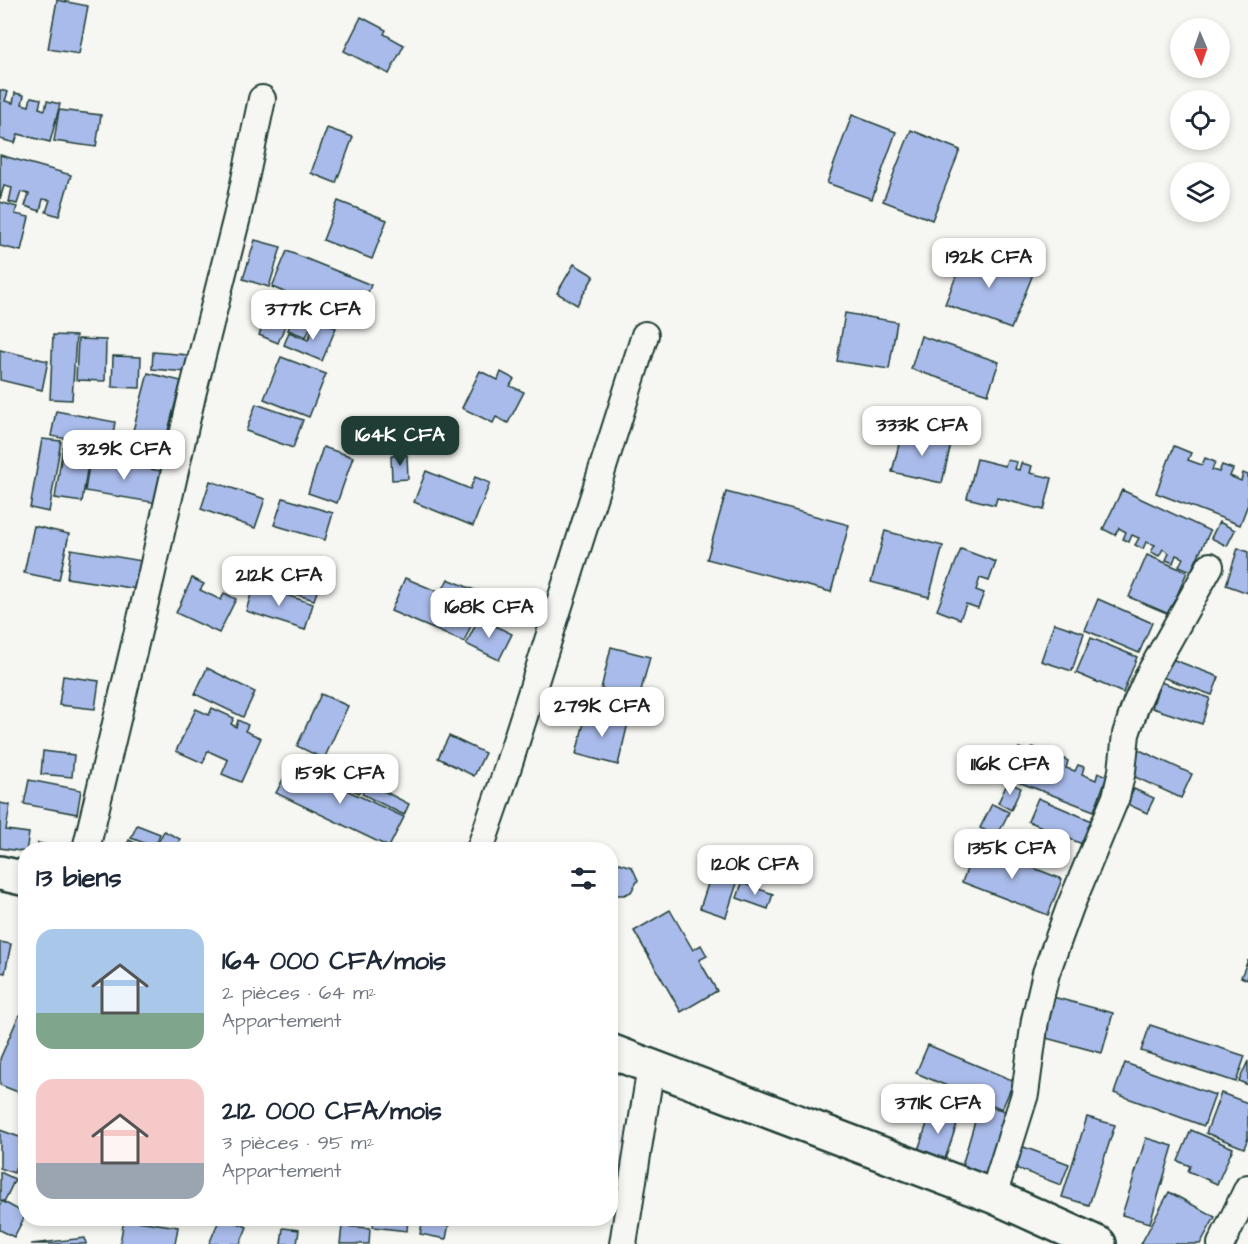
<!DOCTYPE html>
<html lang="fr">
<meta charset="utf-8">
<style>
body{margin:0;font-family:"Architects Daughter",sans-serif;background:#f6f6f7;color:#1f2937;height:100vh;display:flex;flex-direction:column;font-size:22px;white-space:nowrap}
*{box-sizing:border-box;margin:0}
p{font-size:20px;color:#747a83}
.icon{flex:none;width:33px;height:33px;fill:none;stroke:currentColor;stroke-width:2;stroke-linecap:round;stroke-linejoin:round}
.map{position:relative;flex:1;overflow:hidden}
.drawer{position:absolute;left:18px;top:842px;width:600px;height:384px;display:flex;flex-direction:column;background:#fff;border-radius:24px;box-shadow:0 3px 9px #0003}
.drawer>*{flex:none}
.needle{width:39px;rotate:178deg}
.fabs{position:absolute;left:1170px;top:18px;display:grid;gap:12px}
.fabs a{display:grid;place-items:center;width:60px;height:60px;border-radius:50%;background:#fff;box-shadow:0 3px 9px #0003;font-size:30px}
.price{position:absolute;translate:-50% -51px;padding:0 14px;border-radius:12px;background:#fff;color:#222;font-size:20px;line-height:39px;filter:drop-shadow(0 2px 3px #0008)}
.price::after{content:'';position:absolute;left:50%;top:36px;width:18px;height:14px;margin-left:-9px;background:inherit;clip-path:polygon(0 0,100% 0,50% 100%)}
.price.on{background:#1f3d34;color:#fff}
ul{padding:0;list-style:none}
li{display:flex;align-items:center;gap:18px;height:150px;padding:0 18px}
li span{display:grid;place-items:center;flex:none;width:168px;height:120px;border-radius:18px;color:#555}
li>.icon{margin-inline-start:auto}
span .icon{width:72px;height:72px;fill:#fffc;stroke-width:1}
li b{font-size:26px}
h2{display:flex;justify-content:space-between;align-items:center;height:72px;padding:0 18px;font-size:26px}
.map>svg:first-child{display:block}
.building{fill:#a9bbea;stroke:#1f3d34;stroke-width:1.5}
.lines{fill:none;stroke-linecap:round;stroke-linejoin:round}
.street-casing{stroke:#1f3d34;stroke-width:30}
.secondary-casing{stroke:#1f3d34;stroke-width:38}
.street{stroke:#f6f6f2;stroke-width:26}
.secondary{stroke:#f6f6f2;stroke-width:33}
</style>
<div class="map">
<svg width="1248" height="1244" viewBox="0 0 1248 1244">
<rect width="100%" height="100%" fill="#f6f6f2"/>
<filter id="ink" filterUnits="userSpaceOnUse"><feTurbulence type="fractalNoise" baseFrequency=".0167" numOctaves="2"/><feDisplacementMap in="SourceGraphic" scale="12" xChannelSelector="R" yChannelSelector="G"/><feConvolveMatrix kernelMatrix="1 2 1 2 8 2 1 2 1" color-interpolation-filters="sRGB"/></filter>
<g filter="url(#ink)">
<g class="building">
<path d="M 57,0 L 88,6 L 79,54 L 48,49 Z"/>
<path d="M 361,17 L 386,30 L 384,34 L 404,45 L 389,74 L 344,51 Z"/>
<path d="M 0,90 L 8,92 L 5,101 L 13,103 L 15,93 L 24,95 L 22,104 L 29,106 L 31,97 L 41,99 L 39,108 L 45,110 L 47,101 L 60,104 L 50,142 L 18,134 L 15,143 L 0,139 Z"/>
<path d="M 59,110 L 101,115 L 96,147 L 54,141 Z"/>
<path d="M 852,115 L 896,132 L 872,199 L 827,183 Z"/>
<path d="M 327,128 L 353,137 L 336,183 L 311,173 Z"/>
<path d="M 911,130 L 960,150 L 932,220 L 883,201 Z"/>
<path d="M 0,155 L 71,175 L 59,216 L 46,212 L 50,200 L 43,199 L 40,211 L 25,206 L 29,194 L 21,192 L 17,204 L 9,202 L 12,188 L 4,186 L 0,199 Z"/>
<path d="M 338,201 L 387,220 L 372,259 L 323,240 Z"/>
<path d="M 0,202 L 17,207 L 15,214 L 29,217 L 21,251 L 0,246 Z"/>
<path d="M 255,240 L 281,247 L 269,287 L 243,279 Z"/>
<path d="M 967,249 L 1033,274 L 1011,329 L 945,304 Z"/>
<path d="M 287,251 L 371,285 L 356,322 L 272,287 Z"/>
<path d="M 574,264 L 594,276 L 577,305 L 557,293 Z"/>
<path d="M 272,303 L 291,311 L 278,343 L 259,335 Z"/>
<path d="M 296,311 L 314,319 L 306,337 L 288,330 Z"/>
<path d="M 845,313 L 897,322 L 889,369 L 837,361 Z"/>
<path d="M 316,320 L 336,328 L 322,361 L 284,345 L 289,332 L 308,340 Z"/>
<path d="M 53,335 L 76,336 L 72,400 L 50,399 Z"/>
<path d="M 921,336 L 999,362 L 988,394 L 911,369 Z"/>
<path d="M 78,339 L 106,340 L 105,381 L 76,380 Z"/>
<path d="M 0,350 L 48,361 L 42,390 L 0,380 Z"/>
<path d="M 153,352 L 188,355 L 187,372 L 152,369 Z"/>
<path d="M 113,356 L 141,357 L 140,388 L 112,387 Z"/>
<path d="M 281,357 L 326,374 L 309,417 L 264,399 Z"/>
<path d="M 480,371 L 498,380 L 501,372 L 514,379 L 510,386 L 524,392 L 508,423 L 496,417 L 493,423 L 462,408 Z"/>
<path d="M 148,373 L 181,381 L 162,454 L 129,446 Z"/>
<path d="M 256,404 L 303,420 L 293,448 L 246,431 Z"/>
<path d="M 56,411 L 115,422 L 111,447 L 51,436 Z"/>
<path d="M 903,428 L 918,431 L 916,441 L 925,443 L 927,433 L 934,435 L 932,445 L 939,446 L 941,437 L 952,439 L 942,483 L 892,472 Z"/>
<path d="M 42,439 L 61,441 L 49,512 L 30,508 Z"/>
<path d="M 1174,446 L 1191,453 L 1188,460 L 1202,465 L 1205,458 L 1215,462 L 1212,470 L 1219,472 L 1222,465 L 1233,469 L 1230,476 L 1241,481 L 1243,473 L 1248,475 L 1248,504 L 1240,525 L 1156,493 Z"/>
<path d="M 63,447 L 90,451 L 82,502 L 55,498 Z"/>
<path d="M 323,447 L 353,457 L 337,503 L 308,493 Z"/>
<path d="M 407,455 L 408,479 L 392,480 L 391,456 Z"/>
<path d="M 90,459 L 162,471 L 157,503 L 85,491 Z"/>
<path d="M 977,459 L 1005,466 L 1007,460 L 1017,462 L 1015,469 L 1019,470 L 1021,463 L 1032,466 L 1030,473 L 1052,478 L 1044,510 L 997,498 L 995,505 L 967,498 Z"/>
<path d="M 426,471 L 470,489 L 475,477 L 490,483 L 473,526 L 414,502 Z"/>
<path d="M 210,481 L 265,499 L 255,528 L 201,509 Z"/>
<path d="M 1122,490 L 1210,531 L 1191,571 L 1179,566 L 1183,558 L 1176,555 L 1173,563 L 1166,560 L 1169,553 L 1163,549 L 1159,556 L 1151,552 L 1155,545 L 1146,542 L 1143,549 L 1135,545 L 1139,538 L 1132,535 L 1129,542 L 1123,539 L 1126,532 L 1119,528 L 1115,535 L 1103,529 Z"/>
<path d="M 726,492 L 849,525 L 831,592 L 707,559 Z"/>
<path d="M 283,498 L 333,513 L 325,540 L 274,525 Z"/>
<path d="M 1219,522 L 1235,530 L 1227,546 L 1211,538 Z"/>
<path d="M 34,526 L 69,534 L 59,580 L 24,573 Z"/>
<path d="M 885,531 L 943,546 L 929,597 L 871,582 Z"/>
<path d="M 1238,548 L 1248,552 L 1248,593 L 1226,585 Z"/>
<path d="M 71,549 L 142,561 L 137,589 L 67,578 Z"/>
<path d="M 961,549 L 996,562 L 989,581 L 980,578 L 976,590 L 984,593 L 978,608 L 966,604 L 960,619 L 937,610 Z"/>
<path d="M 1147,555 L 1187,572 L 1169,614 L 1129,597 Z"/>
<path d="M 285,572 L 320,583 L 314,600 L 279,589 Z"/>
<path d="M 192,578 L 204,584 L 200,590 L 221,600 L 224,593 L 236,599 L 219,633 L 176,613 Z"/>
<path d="M 405,578 L 441,593 L 448,579 L 484,594 L 464,642 L 391,611 Z"/>
<path d="M 254,584 L 313,604 L 305,630 L 246,611 Z"/>
<path d="M 1098,599 L 1152,623 L 1139,653 L 1085,630 Z"/>
<path d="M 479,618 L 512,634 L 499,660 L 466,644 Z"/>
<path d="M 1054,623 L 1084,633 L 1072,671 L 1041,661 Z"/>
<path d="M 1091,638 L 1137,657 L 1123,693 L 1076,673 Z"/>
<path d="M 611,647 L 650,657 L 639,698 L 601,689 Z"/>
<path d="M 1169,658 L 1219,677 L 1212,695 L 1162,677 Z"/>
<path d="M 207,668 L 255,692 L 243,717 L 195,694 Z"/>
<path d="M 63,676 L 99,681 L 95,709 L 59,705 Z"/>
<path d="M 1160,682 L 1210,698 L 1202,724 L 1152,708 Z"/>
<path d="M 321,694 L 348,706 L 324,759 L 297,746 Z"/>
<path d="M 212,708 L 234,718 L 231,724 L 236,727 L 238,720 L 248,725 L 245,731 L 261,738 L 241,782 L 222,774 L 228,760 L 208,751 L 203,763 L 176,751 L 196,709 L 209,715 Z"/>
<path d="M 587,711 L 628,723 L 618,765 L 576,754 Z"/>
<path d="M 449,736 L 485,753 L 474,776 L 438,758 Z"/>
<path d="M 1033,747 L 1040,750 L 1038,756 L 1046,759 L 1048,753 L 1054,755 L 1052,762 L 1059,765 L 1062,758 L 1068,761 L 1066,768 L 1075,771 L 1078,765 L 1084,767 L 1082,774 L 1096,780 L 1098,772 L 1107,776 L 1094,811 L 1008,778 L 1019,748 L 1030,752 Z"/>
<path d="M 1135,748 L 1192,774 L 1181,798 L 1124,772 Z"/>
<path d="M 43,751 L 74,755 L 72,777 L 41,774 Z"/>
<path d="M 306,755 L 320,763 L 315,772 L 301,764 Z"/>
<path d="M 291,764 L 404,817 L 389,847 L 276,793 Z"/>
<path d="M 328,767 L 340,771 L 337,781 L 324,776 Z"/>
<path d="M 351,776 L 364,782 L 359,793 L 346,787 Z"/>
<path d="M 29,780 L 81,790 L 77,814 L 24,804 Z"/>
<path d="M 1008,782 L 1021,788 L 1011,810 L 998,803 Z"/>
<path d="M 368,783 L 409,804 L 404,815 L 362,794 Z"/>
<path d="M 1134,789 L 1154,798 L 1147,813 L 1127,804 Z"/>
<path d="M 1038,798 L 1092,821 L 1082,844 L 1028,821 Z"/>
<path d="M 0,803 L 10,805 L 6,830 L 29,833 L 26,852 L 0,848 Z"/>
<path d="M 992,804 L 1009,812 L 997,836 L 980,828 Z"/>
<path d="M 137,825 L 160,834 L 155,847 L 131,838 Z"/>
<path d="M 164,831 L 180,839 L 175,849 L 155,849 Z"/>
<path d="M 129,840 L 147,849 L 125,849 Z"/>
<path d="M 38,843 L 66,849 L 37,849 Z"/>
<path d="M 976,846 L 1062,879 L 1048,915 L 962,882 Z"/>
<path d="M 619,863 L 632,867 L 638,880 L 631,892 L 624,895 L 617,895 L 610,891 L 610,868 Z"/>
<path d="M 711,875 L 737,883 L 726,917 L 700,908 Z"/>
<path d="M 742,883 L 773,894 L 768,909 L 737,898 Z"/>
<path d="M 670,910 L 693,950 L 701,945 L 707,956 L 699,960 L 717,991 L 681,1012 L 634,931 Z"/>
<path d="M 0,942 L 11,944 L 5,973 L 0,972 Z"/>
<path d="M 1248,960 L 1248,980 L 1241,977 Z"/>
<path d="M 1053,997 L 1113,1013 L 1102,1053 L 1042,1037 Z"/>
<path d="M 19,1015 L 26,1018 L 26,1074 L 18,1092 L 0,1085 L 0,1059 Z"/>
<path d="M 1150,1025 L 1245,1056 L 1236,1082 L 1141,1051 Z"/>
<path d="M 928,1045 L 1014,1081 L 1002,1109 L 916,1073 Z"/>
<path d="M 1248,1061 L 1248,1085 L 1239,1081 Z"/>
<path d="M 1125,1063 L 1215,1095 L 1204,1126 L 1114,1093 Z"/>
<path d="M 1221,1093 L 1248,1103 L 1248,1138 L 1244,1148 L 1206,1133 Z"/>
<path d="M 934,1103 L 961,1112 L 942,1168 L 915,1159 Z"/>
<path d="M 980,1104 L 1006,1111 L 984,1183 L 959,1176 Z"/>
<path d="M 1087,1117 L 1115,1125 L 1089,1205 L 1062,1197 Z"/>
<path d="M 0,1130 L 25,1139 L 14,1173 L 0,1168 Z"/>
<path d="M 1191,1130 L 1233,1148 L 1217,1184 L 1188,1171 L 1190,1166 L 1178,1161 Z"/>
<path d="M 1146,1138 L 1173,1146 L 1150,1223 L 1122,1215 Z"/>
<path d="M 1013,1143 L 1069,1164 L 1061,1185 L 1005,1164 Z"/>
<path d="M 0,1172 L 15,1179 L 4,1202 L 0,1200 Z"/>
<path d="M 1169,1192 L 1215,1217 L 1200,1244 L 1141,1244 Z"/>
<path d="M 2,1201 L 26,1214 L 14,1237 L 0,1230 L 0,1205 Z"/>
<path d="M 220,1218 L 226,1218 L 247,1227 L 240,1244 L 209,1244 Z"/>
<path d="M 374,1218 L 408,1218 L 407,1231 L 373,1227 Z"/>
<path d="M 423,1218 L 450,1218 L 446,1239 L 420,1234 Z"/>
<path d="M 124,1219 L 178,1227 L 175,1244 L 120,1244 Z"/>
<path d="M 342,1226 L 370,1228 L 369,1244 L 340,1244 Z"/>
<path d="M 283,1228 L 299,1230 L 297,1244 L 281,1244 Z"/>
<path d="M 85,1238 L 86,1244 L 31,1244 Z"/>
</g>
<g class="lines">
<g class="street-casing">
<g id="street">
<path d="M 86,849 L 150,581 L 193,391 L 237,217 L 262,99"/>
<path d="M 480,849 L 504,779 L 645,335"/>
<path d="M 993,1196 L 1025,1094 L 1035,1020 L 1046,973 L 1070,907 L 1116,797 L 1122,771 L 1126,734 L 1136,704 L 1150,673 L 1210,566"/>
<path d="M 623,1244 L 651,1066"/>
<path d="M 1221,1244 L 1248,1188"/>
</g>
</g>
<g class="secondary-casing">
<g id="secondary">
<path d="M 0,873 L 26,879"/>
<path d="M 610,1051 L 993,1196 L 1099,1244"/>
</g>
</g>
<use href="#street" class="street"/>
<use href="#secondary" class="secondary"/>
</g>
</g>
</svg>
<div class="fabs">
<a><svg class="needle" viewBox="-14 -14 28 28"><path d="M0-13l5 13h-10z" fill="#e53935"/><path d="M0 13l5-13h-10z" fill="#747a83"/></svg></a>
<a><svg class="icon" aria-label="locate" viewBox="0 0 24 24"><circle cx="12" cy="12" r="6"/><path d="M12 2v4M12 18v4M2 12h4M18 12h4"/></svg></a>
<a><svg class="icon" aria-label="layers" viewBox="0 0 24 24"><path d="M12 4l9 5-9 5-9-5zM3 14l9 5 9-5"/></svg></a>
</div>
<b class="price" style="left:989px;top:289px">192K CFA</b>
<b class="price" style="left:313px;top:341px">377K CFA</b>
<b class="price" style="left:922px;top:457px">333K CFA</b>
<b class="price on" style="left:400px;top:467px">164K CFA</b>
<b class="price" style="left:124px;top:481px">329K CFA</b>
<b class="price" style="left:279px;top:607px">212K CFA</b>
<b class="price" style="left:489px;top:639px">168K CFA</b>
<b class="price" style="left:602px;top:738px">279K CFA</b>
<b class="price" style="left:1010px;top:796px">116K CFA</b>
<b class="price" style="left:340px;top:805px">159K CFA</b>
<b class="price" style="left:1012px;top:880px">135K CFA</b>
<b class="price" style="left:755px;top:896px">120K CFA</b>
<b class="price" style="left:938px;top:1135px">371K CFA</b>
<section class="drawer">
<h2>13 biens<svg class="icon" aria-label="filters" viewBox="0 0 24 24"><path d="M4 7h16M4 17h16"/><circle cx="9" cy="7" r="2"/><circle cx="15" cy="17" r="2"/></svg></h2>
<ul>
<li><span style="background:linear-gradient(#a9c7e8 70%,#7fa58c 0)"><svg class="icon" aria-label="home" viewBox="0 0 24 24"><path d="M3 11l9-7 9 7M6 9v11h12V9"/></svg></span><div><b>164 000 CFA/mois</b><p>2 pièces · 64 m²</p><p>Appartement</p></div></li>
<li><span style="background:linear-gradient(#f6c9c9 70%,#9aa5b1 0)"><svg class="icon" aria-label="home" viewBox="0 0 24 24"><path d="M3 11l9-7 9 7M6 9v11h12V9"/></svg></span><div><b>212 000 CFA/mois</b><p>3 pièces · 95 m²</p><p>Appartement</p></div></li>
</ul>
</section>
</div>
